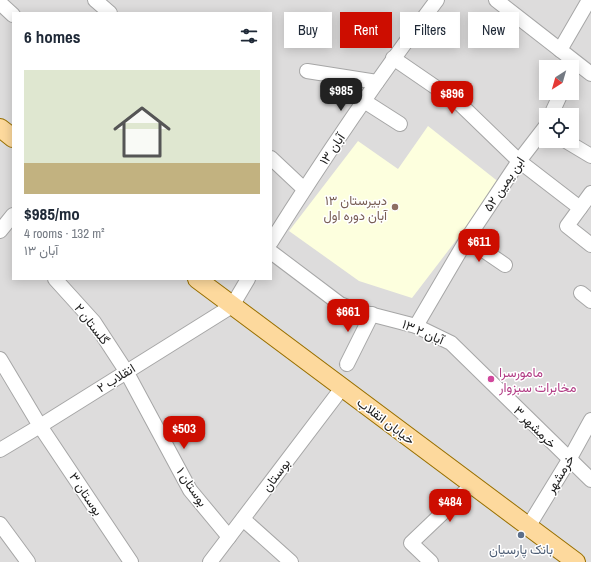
<!DOCTYPE html>
<meta charset="utf-8">
<style>
body{margin:0;font-family:"Archivo Narrow",Vazirmatn,sans-serif;background:#f6f6f7;color:#1f2937;height:100vh;display:flex;flex-direction:column;font-size:15px;white-space:nowrap}
*{box-sizing:border-box;margin:0}
p{font-size:13px;color:#747a83}
.icon{flex:none;width:22px;height:22px;fill:none;stroke:currentColor;stroke-width:2;stroke-linecap:round;stroke-linejoin:round}
.map{position:relative;flex:1;overflow:hidden}
.side{position:absolute;left:12px;top:12px;width:260px;height:268px;display:flex;flex-direction:column;background:#fff;border-radius:0px;box-shadow:0 2px 10px #0003}
.side>*{flex:none}
.hud{position:absolute;left:284px;top:12px;width:247px;height:36px;display:flex;gap:8px}
.needle{width:26px;rotate:217deg}
.buttons{position:absolute;left:539px;top:60px;display:grid;gap:8px}
.buttons a{display:grid;place-items:center;width:40px;height:40px;border-radius:0px;background:#fff;box-shadow:0 2px 10px #0003;font-size:20px}
.price{position:absolute;translate:-50% -34px;padding:0 9px;border-radius:8px;background:#cd0d00;color:#fff;font-size:13px;line-height:26px;filter:drop-shadow(0 1px 2px #0008)}
.price::after{content:'';position:absolute;left:50%;top:24px;width:12px;height:9px;margin-left:-6px;background:inherit;clip-path:polygon(0 0,100% 0,50% 100%)}
.price.selected{background:#222;color:#fff}
ul{padding:0;list-style:none}
li{display:grid;align-content:center;gap:8px;height:212px;padding:0 12px}
li+li{border-top:1px solid #e0e1e3}
li span{display:grid;place-items:center;height:124px;border-radius:0px;color:#555}
li>.icon{margin-inline-start:auto}
span .icon{width:72px;height:72px;fill:#fffc;stroke-width:1}
li b{font-size:17px}
h2{display:flex;justify-content:space-between;align-items:center;height:48px;padding:0 12px;font-size:17px}
.chip{padding:0 14px;border-radius:0px;background:#fff;box-shadow:0 2px 10px #0003;font-size:14px;line-height:36px}
.chip.selected{background:#cd0d00;color:#fff}
.map>svg:first-child{display:block}
.residential{fill:#dddcdc;fill-rule:evenodd}
.education{fill:#fdffde}
.lines{fill:none;stroke-linecap:round;stroke-linejoin:round}
.minor-casing{stroke:#a6a6a6;stroke-width:16}
.major-casing{stroke:#997000;stroke-width:20}
.minor{stroke:#fff;stroke-width:14}
.major{stroke:#fdd99d;stroke-width:18}
.education-dot{fill:#8d6e63;stroke:#fff;stroke-width:1.5}
.hotel-dot{fill:#d1479c;stroke:#fff;stroke-width:1.5}
.service-dot{fill:#5c6f8a;stroke:#fff;stroke-width:1.5}
.labels{text-anchor:middle;dominant-baseline:central;stroke-width:3;stroke-linejoin:round;paint-order:stroke}
.street-label{font-size:13px;fill:#1f1f1f;stroke:#fff}
.education-label{font-size:13px;fill:#785e54;stroke:#fff;text-anchor:end}
.hotel-label{font-size:13px;fill:#b23c85;stroke:#fff;text-anchor:start}
.service-label{font-size:13px;fill:#4e5e75;stroke:#fff}
</style>
<div class="map">
<svg width="591" height="562" viewBox="0 0 591 562">
<rect width="100%" height="100%" fill="#f0ede5"/>
<path class="residential" d="M 0,0 L 591,0 L 591,562 L 0,562 ZM 13,13 L 271,13 L 271,279 L 13,279 ZM 546,67 L 572,67 L 572,93 L 546,93 ZM 546,115 L 572,115 L 572,141 L 546,141 Z"/>
<path class="education" d="M 428,126 L 500,183 L 412,298 L 359,281 L 289,231 L 358,141 L 398,169 Z"/>
<g class="lines">
<g class="minor-casing">
<g id="minor">
<path d="M 95,0 L 110,13"/>
<path d="M 496,0 L 591,74"/>
<path d="M 0,3 L 13,15"/>
<path d="M 560,50 L 589,0"/>
<path d="M 393,58 L 460,104 L 519,161 L 580,208"/>
<path d="M 307,71 L 377,82"/>
<path d="M 364,101 L 400,124"/>
<path d="M 551,115 L 561,93"/>
<path d="M 566,141 L 591,156"/>
<path d="M 271,158 L 304,189"/>
<path d="M 591,193 L 567,226 L 591,245"/>
<path d="M 0,231 L 13,215"/>
<path d="M 467,239 L 505,265"/>
<path d="M 271,242 C 323,159 378,78 437,0"/>
<path d="M 271,252 L 340,304 L 358,311 L 416,326 L 451,343 L 591,480"/>
<path d="M 55,279 L 94,322 L 126,371 L 190,490 L 229,537"/>
<path d="M 581,293 L 591,301"/>
<path d="M 416,326 L 467,239 L 519,161 L 546,126"/>
<path d="M 0,359 L 40,426 L 131,562"/>
<path d="M 347,364 L 372,314"/>
<path d="M 0,450 L 40,426 L 232,306 L 248,279"/>
<path d="M 243,519 L 291,562"/>
<path d="M 0,524 L 28,562"/>
<path d="M 528,527 L 569,460 L 591,420"/>
<path d="M 210,562 L 342,388"/>
<path d="M 431,562 L 411,543 L 472,485"/>
</g>
</g>
<g class="major-casing">
<g id="major">
<path d="M 0,128 L 13,138"/>
<path d="M 197,279 L 576,562"/>
</g>
</g>
<use href="#minor" class="minor"/>
<use href="#major" class="major"/>
</g>
<circle class="education-dot" cx="395" cy="207" r="4"/>
<circle class="hotel-dot" cx="491" cy="379" r="4"/>
<circle class="service-dot" cx="521" cy="535" r="4"/>
<g class="labels">
<g class="street-label">
<text transform="translate(332 149) rotate(-56)">۱۳ آبان</text>
<text transform="translate(504 184) rotate(-56)">ابن یمین ۵۲</text>
<text transform="translate(92 324) rotate(52)">گلستان ۲</text>
<text transform="translate(423 332) rotate(23)">۱۳ آبان ۲</text>
<text transform="translate(116 378) rotate(-32)">انقلاب ۲</text>
<text transform="translate(386 421) rotate(37)">خیابان انقلاب</text>
<text transform="translate(535 427) rotate(45)">خرمشهر ۳</text>
<text transform="translate(560 474) rotate(-59)">خرمشهر</text>
<text transform="translate(276 475) rotate(-53)">بوستان</text>
<text transform="translate(192 487) rotate(56)">بوستان ۱</text>
<text transform="translate(86 494) rotate(56)">بوستان ۳</text>
</g>
<g class="education-label">
<text x="387" y="200">دبیرستان ۱۳<tspan x="387" dy="15">آبان دوره اول</tspan></text>
</g>
<g class="hotel-label">
<text x="499" y="372">مامورسرا<tspan x="499" dy="15">مخابرات سبزوار</tspan></text>
</g>
<g class="service-label">
<text x="521" y="549">بانک پارسیان</text>
</g>
</g>
</svg>
<div class="buttons">
<a><svg class="needle" viewBox="-14 -14 28 28"><path d="M0-13l5 13h-10z" fill="#e53935"/><path d="M0 13l5-13h-10z" fill="#747a83"/></svg></a>
<a><svg class="icon" aria-label="locate" viewBox="0 0 24 24"><circle cx="12" cy="12" r="6"/><path d="M12 2v4M12 18v4M2 12h4M18 12h4"/></svg></a>
</div>
<b class="price selected" style="left:341px;top:112px">$985</b>
<b class="price" style="left:452px;top:115px">$896</b>
<b class="price" style="left:479px;top:263px">$611</b>
<b class="price" style="left:348px;top:333px">$661</b>
<b class="price" style="left:184px;top:450px">$503</b>
<b class="price" style="left:450px;top:523px">$484</b>
<div class="hud">
<a class="chip">Buy</a>
<a class="chip selected">Rent</a>
<a class="chip">Filters</a>
<a class="chip">New</a>
</div>
<section class="side">
<h2>6 homes<svg class="icon" aria-label="filters" viewBox="0 0 24 24"><path d="M4 7h16M4 17h16"/><circle cx="9" cy="7" r="2"/><circle cx="15" cy="17" r="2"/></svg></h2>
<ul>
<li><span style="background:linear-gradient(#dfe7d0 75%,#c2b280 0)"><svg class="icon" aria-label="home" viewBox="0 0 24 24"><path d="M3 11l9-7 9 7M6 9v11h12V9"/></svg></span><div><b>$985/mo</b><p>4 rooms · 132 m²</p><p>۱۳ آبان</p></div></li>
</ul>
</section>
</div>
